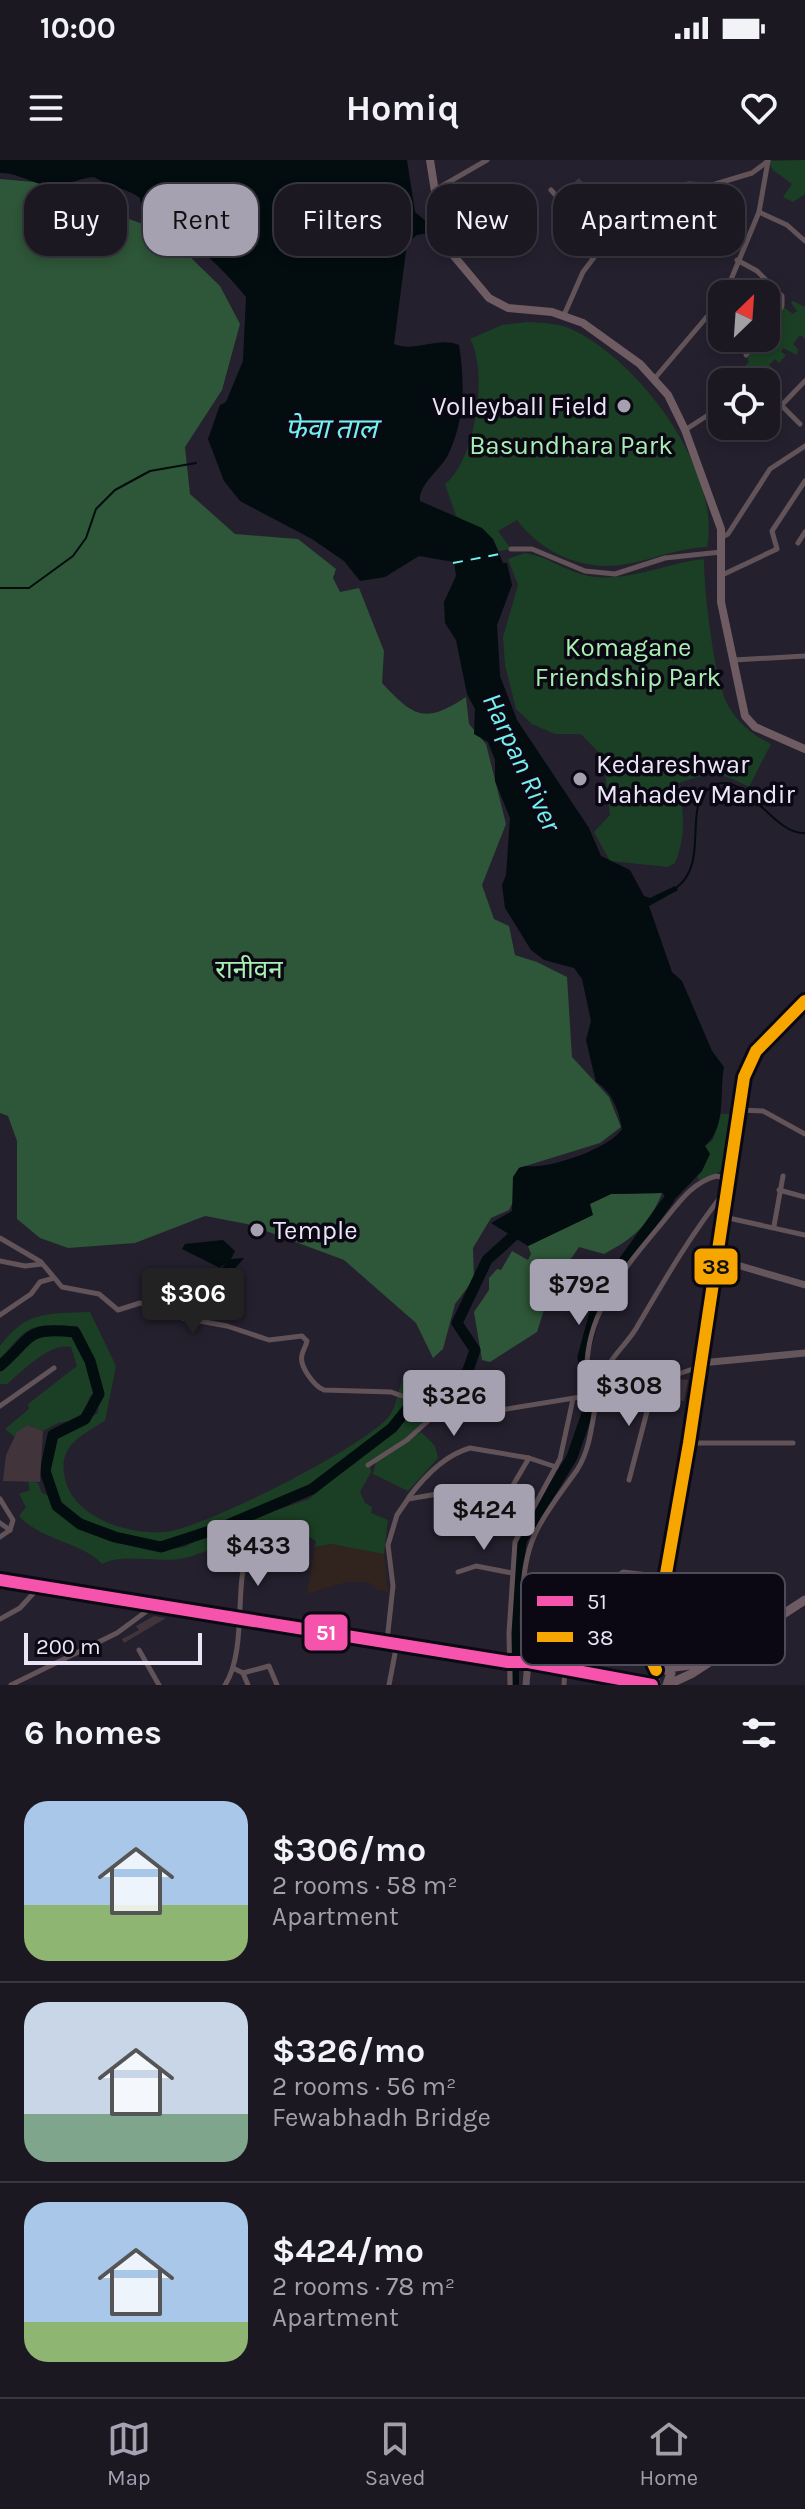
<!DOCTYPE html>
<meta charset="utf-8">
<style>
body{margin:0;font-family:Karla,"Noto Sans Devanagari",sans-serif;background:#28252f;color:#f1f3f6;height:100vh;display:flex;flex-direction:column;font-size:30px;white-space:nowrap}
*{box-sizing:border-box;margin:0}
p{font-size:26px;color:#a0a0a5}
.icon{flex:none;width:44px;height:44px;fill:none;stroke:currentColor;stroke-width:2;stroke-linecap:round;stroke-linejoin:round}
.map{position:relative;height:1525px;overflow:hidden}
.details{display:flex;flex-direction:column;background:#1b1822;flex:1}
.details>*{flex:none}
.banner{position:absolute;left:24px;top:24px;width:758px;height:72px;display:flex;gap:16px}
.needle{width:52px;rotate:25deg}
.buttons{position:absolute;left:708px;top:120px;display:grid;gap:16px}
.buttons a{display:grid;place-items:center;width:72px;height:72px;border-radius:16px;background:#1b1822;box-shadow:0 4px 12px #0003,0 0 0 2px #393740;font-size:40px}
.scale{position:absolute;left:24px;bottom:20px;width:178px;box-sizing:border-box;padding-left:8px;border:4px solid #eae6f8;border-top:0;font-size:22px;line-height:28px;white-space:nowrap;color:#eae6f8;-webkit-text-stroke:6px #0b0813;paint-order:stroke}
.price{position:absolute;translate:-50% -68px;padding:0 18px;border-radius:8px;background:#a5a1b1;color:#111;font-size:26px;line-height:52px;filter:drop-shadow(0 2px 4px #0008)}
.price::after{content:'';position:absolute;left:50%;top:48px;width:24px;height:18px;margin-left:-12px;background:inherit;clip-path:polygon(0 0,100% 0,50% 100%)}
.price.active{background:#222;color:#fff}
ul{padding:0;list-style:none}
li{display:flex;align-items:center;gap:24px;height:200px;padding:0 24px}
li+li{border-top:2px solid #393740}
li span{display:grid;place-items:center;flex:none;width:224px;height:160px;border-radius:24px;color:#555}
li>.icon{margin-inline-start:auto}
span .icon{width:96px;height:96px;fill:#fffc;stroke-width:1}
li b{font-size:34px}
h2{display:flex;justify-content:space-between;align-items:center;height:96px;padding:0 24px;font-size:34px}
.pill{padding:0 28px;border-radius:24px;background:#1b1822;box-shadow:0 4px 12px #0003,0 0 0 2px #393740;font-size:28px;line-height:72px}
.pill.active{background:#a5a1b1;color:#111}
.status{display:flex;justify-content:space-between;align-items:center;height:56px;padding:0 40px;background:#1b1822;direction:ltr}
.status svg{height:22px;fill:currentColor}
header{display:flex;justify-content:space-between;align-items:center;height:104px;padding:0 24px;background:#1b1822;font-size:36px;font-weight:700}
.tabs{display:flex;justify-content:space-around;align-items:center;height:112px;border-top:2px solid #393740;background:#1b1822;font-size:22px;color:#a0a0a5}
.tabs a{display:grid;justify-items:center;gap:4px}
.tabs .active{color:#a5a1b1}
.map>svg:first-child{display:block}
.education{fill:#31231d}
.green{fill:#1b3f24}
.forest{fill:#2e5638}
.water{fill:#030c0e}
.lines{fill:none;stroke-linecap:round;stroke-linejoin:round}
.stream{stroke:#030c0e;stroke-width:2}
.canal{stroke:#030c0e;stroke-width:6}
.river{stroke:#030c0e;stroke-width:11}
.ferry{stroke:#75f0f1;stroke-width:2;stroke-dasharray:10 8;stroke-linecap:butt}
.building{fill:#41353b}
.minor{stroke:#615357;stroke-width:5}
.tertiary{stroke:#615357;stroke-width:7}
.secondary{stroke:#65565b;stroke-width:7}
.primary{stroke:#6f5c63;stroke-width:8}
.trunk{stroke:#6d5a62;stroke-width:9}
.bus-1-casing{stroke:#0b0813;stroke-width:18}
.bus-2-casing{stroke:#0b0813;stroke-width:18}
.bus-1{stroke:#f653ac;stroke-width:12}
.bus-2{stroke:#f7a600;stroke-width:12}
.poi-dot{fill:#a5a1b1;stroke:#0b0813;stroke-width:3}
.labels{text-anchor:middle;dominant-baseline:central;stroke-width:7;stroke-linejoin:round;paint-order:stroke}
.poi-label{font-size:26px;fill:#eae6f8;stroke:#0b0813;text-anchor:start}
.park-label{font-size:26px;fill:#a7efb2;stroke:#0b0813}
.water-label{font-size:28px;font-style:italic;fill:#75f0f1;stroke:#0b0813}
.key{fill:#0b0813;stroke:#4e4b58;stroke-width:2}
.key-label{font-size:22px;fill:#eae6f8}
.line-badge{stroke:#0b0813;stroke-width:3}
.badge-label{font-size:22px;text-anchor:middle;font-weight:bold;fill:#fff}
.pale-badge-label{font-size:22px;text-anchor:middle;font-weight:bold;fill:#111}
</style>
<div class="status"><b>10:00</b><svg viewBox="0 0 49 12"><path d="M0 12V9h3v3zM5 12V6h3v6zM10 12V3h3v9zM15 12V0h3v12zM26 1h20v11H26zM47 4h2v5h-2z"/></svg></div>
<header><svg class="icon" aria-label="menu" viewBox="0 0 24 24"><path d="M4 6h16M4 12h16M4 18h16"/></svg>Homiq<svg class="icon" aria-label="heart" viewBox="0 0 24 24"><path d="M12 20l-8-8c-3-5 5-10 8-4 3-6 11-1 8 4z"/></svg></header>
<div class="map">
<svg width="805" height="1525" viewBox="0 0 805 1525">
<rect width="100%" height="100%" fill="#24202e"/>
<path class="education" d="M 331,1384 L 384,1394 L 388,1432 L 377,1430 L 368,1422 L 347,1422 L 307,1434 L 315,1387 Z"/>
<g class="green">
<path d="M 805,0 L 805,34 L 793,42 L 783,37 L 792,24 L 773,10 L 768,1 Z"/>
<path d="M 793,141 L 805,147 L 805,179 L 800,175 L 793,184 L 798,189 L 797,195 L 783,188 L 781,192 L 786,195 L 779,203 L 775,199 L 769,205 L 776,212 L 767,229 L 772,241 L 766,242 L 766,222 L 753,222 L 752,213 L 745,206 L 749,202 L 746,195 L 759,178 L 766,178 L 766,169 L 782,146 L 793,154 L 797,151 L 791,143 Z"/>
<path d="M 528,162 C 542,163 558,163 571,169 C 639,200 722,311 707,387 C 678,388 655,399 627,404 C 584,412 543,394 517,360 L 498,371 L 511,389 L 499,391 L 493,379 L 456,356 L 445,324 C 475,301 489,212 470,179 L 502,165 Z"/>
<path d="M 525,393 C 547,396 567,412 589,416 C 627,423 666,403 704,399 C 704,430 714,522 729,547 C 738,563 754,576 771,584 L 749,627 C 718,611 711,612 679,623 C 683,653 687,674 675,703 L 668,707 L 610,701 L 594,672 L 610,655 L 603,597 L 581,574 L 555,574 L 532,564 L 516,549 L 505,505 L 503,477 L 518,425 L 508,399 Z"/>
<path d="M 721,954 L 733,954 L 724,1010 L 699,1020 L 697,1015 L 709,995 L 705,986 L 713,980 Z"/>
<path d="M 90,1152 L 116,1206 L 105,1261 C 93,1268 74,1278 67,1291 C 63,1299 63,1306 64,1314 C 70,1357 127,1375 165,1372 C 202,1369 369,1285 390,1255 C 397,1245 399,1226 404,1215 L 420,1229 L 392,1266 L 308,1326 L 175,1382 L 131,1380 L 82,1359 L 57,1338 L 48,1302 L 54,1278 L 98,1253 C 102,1204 94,1208 78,1166 C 30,1165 31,1161 0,1200 L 0,1186 C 27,1150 48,1154 90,1152 Z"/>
<path d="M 41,1174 L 74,1174 L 88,1200 L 97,1231 L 90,1236 L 82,1259 L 58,1263 L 43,1271 L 28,1265 L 15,1277 L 5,1269 L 29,1249 L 28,1244 L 77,1206 L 71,1187 C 49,1183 24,1210 7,1224 L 0,1224 L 0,1211 C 15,1201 24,1180 41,1174 Z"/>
<path d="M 427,1233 L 438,1247 L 407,1278 L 370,1302 L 371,1312 L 360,1332 L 365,1343 L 372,1347 L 371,1353 L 388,1360 L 384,1394 L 331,1384 L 315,1387 L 316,1381 L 293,1367 L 286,1372 L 278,1371 L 274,1360 C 245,1371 219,1388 189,1397 C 161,1405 126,1392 102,1404 C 84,1383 40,1380 19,1356 L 26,1347 L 19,1334 L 30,1330 L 28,1321 L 38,1323 L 42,1333 C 54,1336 62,1354 71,1363 C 84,1375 105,1369 117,1384 L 127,1381 L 164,1390 L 185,1387 L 206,1375 L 309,1339 L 389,1273 Z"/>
<path d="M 421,1272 L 435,1286 L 438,1298 L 408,1331 L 373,1314 L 376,1302 Z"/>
</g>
<g class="forest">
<path d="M 0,19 L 90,27 L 129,59 L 154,68 L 185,92 L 220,126 L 240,164 L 222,230 L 185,287 L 190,334 L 235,374 L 298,379 L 336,409 L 333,418 L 340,432 L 359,428 L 384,491 L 382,523 C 413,556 424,565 466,537 L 469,564 L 486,584 L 506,664 L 482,725 L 494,759 L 509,766 L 515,795 L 537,802 L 567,817 L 572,897 L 609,937 L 621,967 L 600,983 L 519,1008 L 513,1018 L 515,1038 L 509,1050 L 491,1058 L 473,1088 L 474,1119 L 455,1144 L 443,1189 L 433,1198 L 416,1163 L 344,1100 L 247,1064 L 205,1056 L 135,1083 L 68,1088 L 40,1078 L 17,1059 L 17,981 L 8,956 L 0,953 Z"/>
<path d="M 662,1033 C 649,1065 634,1078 604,1094 L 579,1087 L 551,1128 L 537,1172 L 490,1202 L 482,1200 L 474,1152 L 489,1130 L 489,1118 L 497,1109 L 501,1110 L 512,1091 L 528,1100 L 531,1094 L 528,1086 L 592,1055 L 589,1044 L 611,1034 Z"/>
</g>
<g class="water">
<path d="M 0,0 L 407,0 L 415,52 L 427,62 L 429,73 L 417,75 L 407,83 L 394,184 C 414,193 438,176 459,185 C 465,223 465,260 448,295 C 440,310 418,325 420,341 L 482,368 L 493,379 L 503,403 L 507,403 L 512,425 L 497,465 L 500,516 L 517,560 L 589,668 L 601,696 L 630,710 L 644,736 L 650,738 L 675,726 L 678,730 L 649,746 L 672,812 L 682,821 L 712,891 L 724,907 C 719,933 727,967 705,986 L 710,994 L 702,1011 L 672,1042 L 662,1033 L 611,1034 L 590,1044 L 593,1055 L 528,1086 L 491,1063 L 512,1051 L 513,1017 L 519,1008 C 527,1005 530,1007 538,1006 C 559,1005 611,987 622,969 C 619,950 612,932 596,922 L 586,880 L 591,861 L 582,819 L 574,808 L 544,800 L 531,790 L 505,748 L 502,725 L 506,715 L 510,658 L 495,621 L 495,600 L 488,582 L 474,574 L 475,549 L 467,534 L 456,480 L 445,463 L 444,442 L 456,416 L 454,402 L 419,396 L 385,417 L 360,421 L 344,401 L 312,379 L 240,341 L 224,321 L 208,279 L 220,245 L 226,242 L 243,201 L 246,137 C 225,111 202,90 176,69 C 166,62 152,58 142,51 L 140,38 C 125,27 109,27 94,17 C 82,18 67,24 57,26 C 38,28 19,12 0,13 Z"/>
<path d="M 223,1080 L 235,1091 L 231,1099 L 244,1098 L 230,1114 L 222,1108 L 226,1103 L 220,1108 L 182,1089 L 185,1084 Z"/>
</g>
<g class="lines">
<g class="stream">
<path d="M 0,428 L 29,428 L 73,396 L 86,378 L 96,349 L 115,330 L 150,311 L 196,303"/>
<path d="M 676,728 C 711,702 681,646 711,627 C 744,606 771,675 805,673"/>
</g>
<path class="canal" d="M 516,1508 L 516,1525"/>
<g class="river">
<path d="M 0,1206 C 34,1176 25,1167 75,1172 L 90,1201 L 99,1234 L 85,1259 L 53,1275 L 45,1311 L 57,1346 L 80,1364 L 115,1377 L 161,1387 L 225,1366 L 312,1329 L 392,1268 L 418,1236 L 467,1213 L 475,1190 L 457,1163 L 487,1100 L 523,1067"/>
<path d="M 515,1498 L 514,1458 L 521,1381 L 572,1297 L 589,1248 L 583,1197 L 596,1149 L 609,1122 L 669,1039"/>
</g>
<path class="ferry" d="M 453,403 L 500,394"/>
</g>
<g class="building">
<path d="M 579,18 L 600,42 L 595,47 L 569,27 Z"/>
<path d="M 680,1219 L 688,1220 L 684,1241 L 666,1239 L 669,1225 L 678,1227 Z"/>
<path d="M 28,1265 L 43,1271 L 40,1322 L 3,1321 L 6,1295 L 17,1272 Z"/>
<path d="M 154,1456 L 166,1458 L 124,1483 L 122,1479 L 139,1470 L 136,1466 Z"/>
</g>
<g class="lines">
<g class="minor">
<path d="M 435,30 L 487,0"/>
<path d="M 551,30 L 576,58 L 567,68 L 570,78 L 593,98"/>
<path d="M 580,40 L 615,76"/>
<path d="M 759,52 L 787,65 L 805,81"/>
<path d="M 737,100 L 757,111 L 782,136 L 782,146 L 766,170"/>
<path d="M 725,134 L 759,52 L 768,1"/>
<path d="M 564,155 L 583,112 L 602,87 L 673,30 L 688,24 L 712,25 L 752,13 L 768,1"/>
<path d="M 746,195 L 759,178"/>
<path d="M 655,218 L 722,139"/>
<path d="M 782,246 L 800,264"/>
<path d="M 766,253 L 776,251 L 805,221"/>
<path d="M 685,270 L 722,246"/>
<path d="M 722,377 L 728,374 L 770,309 L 805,286"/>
<path d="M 798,383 L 805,372"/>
<path d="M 511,389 L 532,389 L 585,411 L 615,414 L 665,398 L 721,392"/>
<path d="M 720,416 L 777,389 L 772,371 L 805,321"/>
<path d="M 734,500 L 805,496"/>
<path d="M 740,950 L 763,951 L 805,974"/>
<path d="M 779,1030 L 805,1037"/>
<path d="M 724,1057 L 805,1075"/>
<path d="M 774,1066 L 783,1016"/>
<path d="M 0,1078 L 41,1102 L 62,1127 L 99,1134 L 118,1150 L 140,1143 L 183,1158 L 227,1166 L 269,1180 L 302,1176 L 307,1181 C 306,1186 303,1190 302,1195 C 299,1206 314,1226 324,1230 L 391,1232 L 439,1249 L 488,1252 L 636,1228 L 699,1207"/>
<path d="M 0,1101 L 25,1106 L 42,1104"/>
<path d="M 176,1114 L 183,1129 L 183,1158"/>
<path d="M 0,1155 L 31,1134 L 40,1122 L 54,1118"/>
<path d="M 595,1234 L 588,1227 C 579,1160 622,1111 662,1063 C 678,1044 691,1023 716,1016 L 729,1019"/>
<path d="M 0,1246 L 54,1208"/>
<path d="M 690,1283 L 793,1283"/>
<path d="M 368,1305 L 407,1280 L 440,1250"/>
<path d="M 629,1320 L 655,1221"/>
<path d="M 409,1337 C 424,1317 445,1295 470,1288 L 529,1298"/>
<path d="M 0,1339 L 13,1360 L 10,1370 L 0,1377"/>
<path d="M 495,1355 L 509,1332"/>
<path d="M 0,1363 L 10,1370"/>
<path d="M 458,1412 L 476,1406 L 512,1413"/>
<path d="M 556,1440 L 608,1422 L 623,1412 L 665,1417"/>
<path d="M 0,1459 L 20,1448 L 39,1427"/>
<path d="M 387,1481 L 393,1426 L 388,1385 L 397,1355 L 408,1339 L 467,1329 L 509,1332 L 529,1298 L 556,1307"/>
<path d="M 139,1490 L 159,1525"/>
<path d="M 525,1502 C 523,1461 517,1408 537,1370 C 548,1348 563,1330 577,1310 C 597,1279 590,1238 608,1206 C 616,1192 629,1181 637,1167 C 665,1119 691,1074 726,1030"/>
<path d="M 235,1509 L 243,1513 L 248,1525"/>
<path d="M 243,1513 L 269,1506 L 277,1525"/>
<path d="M 11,1525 L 117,1473 L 155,1445"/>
<path d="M 225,1525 C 249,1488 232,1410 251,1392"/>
<path d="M 389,1525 L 397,1483"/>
<path d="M 510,1525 L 509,1473 L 515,1382 L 560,1299 L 573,1239"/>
<path d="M 564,1525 L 565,1509"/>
</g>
<path class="tertiary" d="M 526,1525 L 528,1502"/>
<g class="secondary">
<path d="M 717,1099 L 805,1125"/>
<path d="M 701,1203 L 805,1193"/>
</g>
<g class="primary">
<path d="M 430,0 L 443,83 L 489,138 L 508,148 L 552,152 L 583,163 L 640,204 L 668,235 L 685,270 L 721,369 L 721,442 L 745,556 L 755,567 L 805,589"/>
<path d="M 656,1510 L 651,1499 L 689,1283 L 744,917 L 756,891 L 805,841"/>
</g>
<g class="trunk">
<path d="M 0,1420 L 508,1502 L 528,1502 L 652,1525"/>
<path d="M 667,1508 L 706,1503"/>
<path d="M 669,1524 L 691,1514 L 805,1440"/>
<path d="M 657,1525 L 653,1514 L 661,1507 L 671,1513 L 667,1525"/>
</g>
<g class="bus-1-casing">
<path id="bus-1" d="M 0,1420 L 508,1502 L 528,1502 L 652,1525"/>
</g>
<g class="bus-2-casing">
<path id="bus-2" d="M 656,1510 L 651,1499 L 689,1283 L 744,917 L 756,891 L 805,841"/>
</g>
<use href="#bus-1" class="bus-1"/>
<use href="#bus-2" class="bus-2"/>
</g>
<g class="poi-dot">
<circle cx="624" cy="246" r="8"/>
<circle cx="580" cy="619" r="8"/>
<circle cx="257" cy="1070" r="8"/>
</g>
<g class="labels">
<g class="poi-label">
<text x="608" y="246" text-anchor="end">Volleyball Field</text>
<text x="596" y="604">Kedareshwar<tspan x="596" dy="30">Mahadev Mandir</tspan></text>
<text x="273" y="1070">Temple</text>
</g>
<g class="park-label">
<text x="571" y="285">Basundhara Park</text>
<text x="628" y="487">Komagane<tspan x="628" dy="30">Friendship Park</tspan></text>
<text x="249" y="809">रानीवन</text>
</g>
<g class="water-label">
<text x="331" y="268">फेवा ताल</text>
<text transform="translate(522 602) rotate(65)">Harpan River</text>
</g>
</g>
<rect x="521" y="1413" width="264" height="92" rx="12" class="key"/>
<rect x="537" y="1436" width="36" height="10" fill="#f653ac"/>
<rect x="537" y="1472" width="36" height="10" fill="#f7a600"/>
<g class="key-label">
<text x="587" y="1449">51</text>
<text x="587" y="1485">38</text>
</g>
<g class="line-badge">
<rect x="693" y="1087" width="46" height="39" rx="8" fill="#f7a600"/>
<rect x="303" y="1453" width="46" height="39" rx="8" fill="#f653ac"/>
</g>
<g class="badge-label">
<text x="326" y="1480">51</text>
</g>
<g class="pale-badge-label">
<text x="716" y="1114">38</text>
</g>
</svg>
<div class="buttons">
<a><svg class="needle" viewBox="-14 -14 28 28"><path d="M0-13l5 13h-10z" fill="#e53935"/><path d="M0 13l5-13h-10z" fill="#a0a0a5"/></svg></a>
<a><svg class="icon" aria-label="locate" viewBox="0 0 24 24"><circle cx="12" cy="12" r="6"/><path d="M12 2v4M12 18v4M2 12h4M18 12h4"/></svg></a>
</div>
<div class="scale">200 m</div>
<b class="price" style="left:579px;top:1167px">$792</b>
<b class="price active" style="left:193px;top:1176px">$306</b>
<b class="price" style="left:629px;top:1268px">$308</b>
<b class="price" style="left:454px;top:1278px">$326</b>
<b class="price" style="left:484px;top:1392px">$424</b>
<b class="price" style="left:258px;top:1428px">$433</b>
<div class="banner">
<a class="pill">Buy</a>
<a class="pill active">Rent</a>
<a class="pill">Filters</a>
<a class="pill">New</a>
<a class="pill">Apartment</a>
</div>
</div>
<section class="details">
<h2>6 homes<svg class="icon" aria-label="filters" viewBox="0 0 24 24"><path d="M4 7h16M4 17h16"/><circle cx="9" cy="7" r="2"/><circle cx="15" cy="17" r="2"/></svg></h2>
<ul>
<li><span style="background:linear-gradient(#a9c7e8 65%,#8fb573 0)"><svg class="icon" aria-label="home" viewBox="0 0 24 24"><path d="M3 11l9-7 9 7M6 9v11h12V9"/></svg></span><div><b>$306/mo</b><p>2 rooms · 58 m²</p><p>Apartment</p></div></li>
<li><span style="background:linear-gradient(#c9d6e8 70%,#7fa58c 0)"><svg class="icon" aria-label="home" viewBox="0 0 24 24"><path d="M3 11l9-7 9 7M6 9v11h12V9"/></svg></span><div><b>$326/mo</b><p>2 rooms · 56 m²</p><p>Fewabhadh Bridge</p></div></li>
<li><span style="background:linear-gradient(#a9c7e8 75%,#8fb573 0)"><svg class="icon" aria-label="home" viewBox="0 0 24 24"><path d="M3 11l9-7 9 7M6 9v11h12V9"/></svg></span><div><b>$424/mo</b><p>2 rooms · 78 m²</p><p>Apartment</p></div></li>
</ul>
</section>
<nav class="tabs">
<a class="active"><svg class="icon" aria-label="map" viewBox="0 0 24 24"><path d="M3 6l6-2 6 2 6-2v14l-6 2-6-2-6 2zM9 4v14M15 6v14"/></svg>Map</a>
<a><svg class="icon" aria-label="saved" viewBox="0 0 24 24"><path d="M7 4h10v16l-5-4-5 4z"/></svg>Saved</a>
<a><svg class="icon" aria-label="home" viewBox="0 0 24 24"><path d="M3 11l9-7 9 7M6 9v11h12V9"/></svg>Home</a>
</nav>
